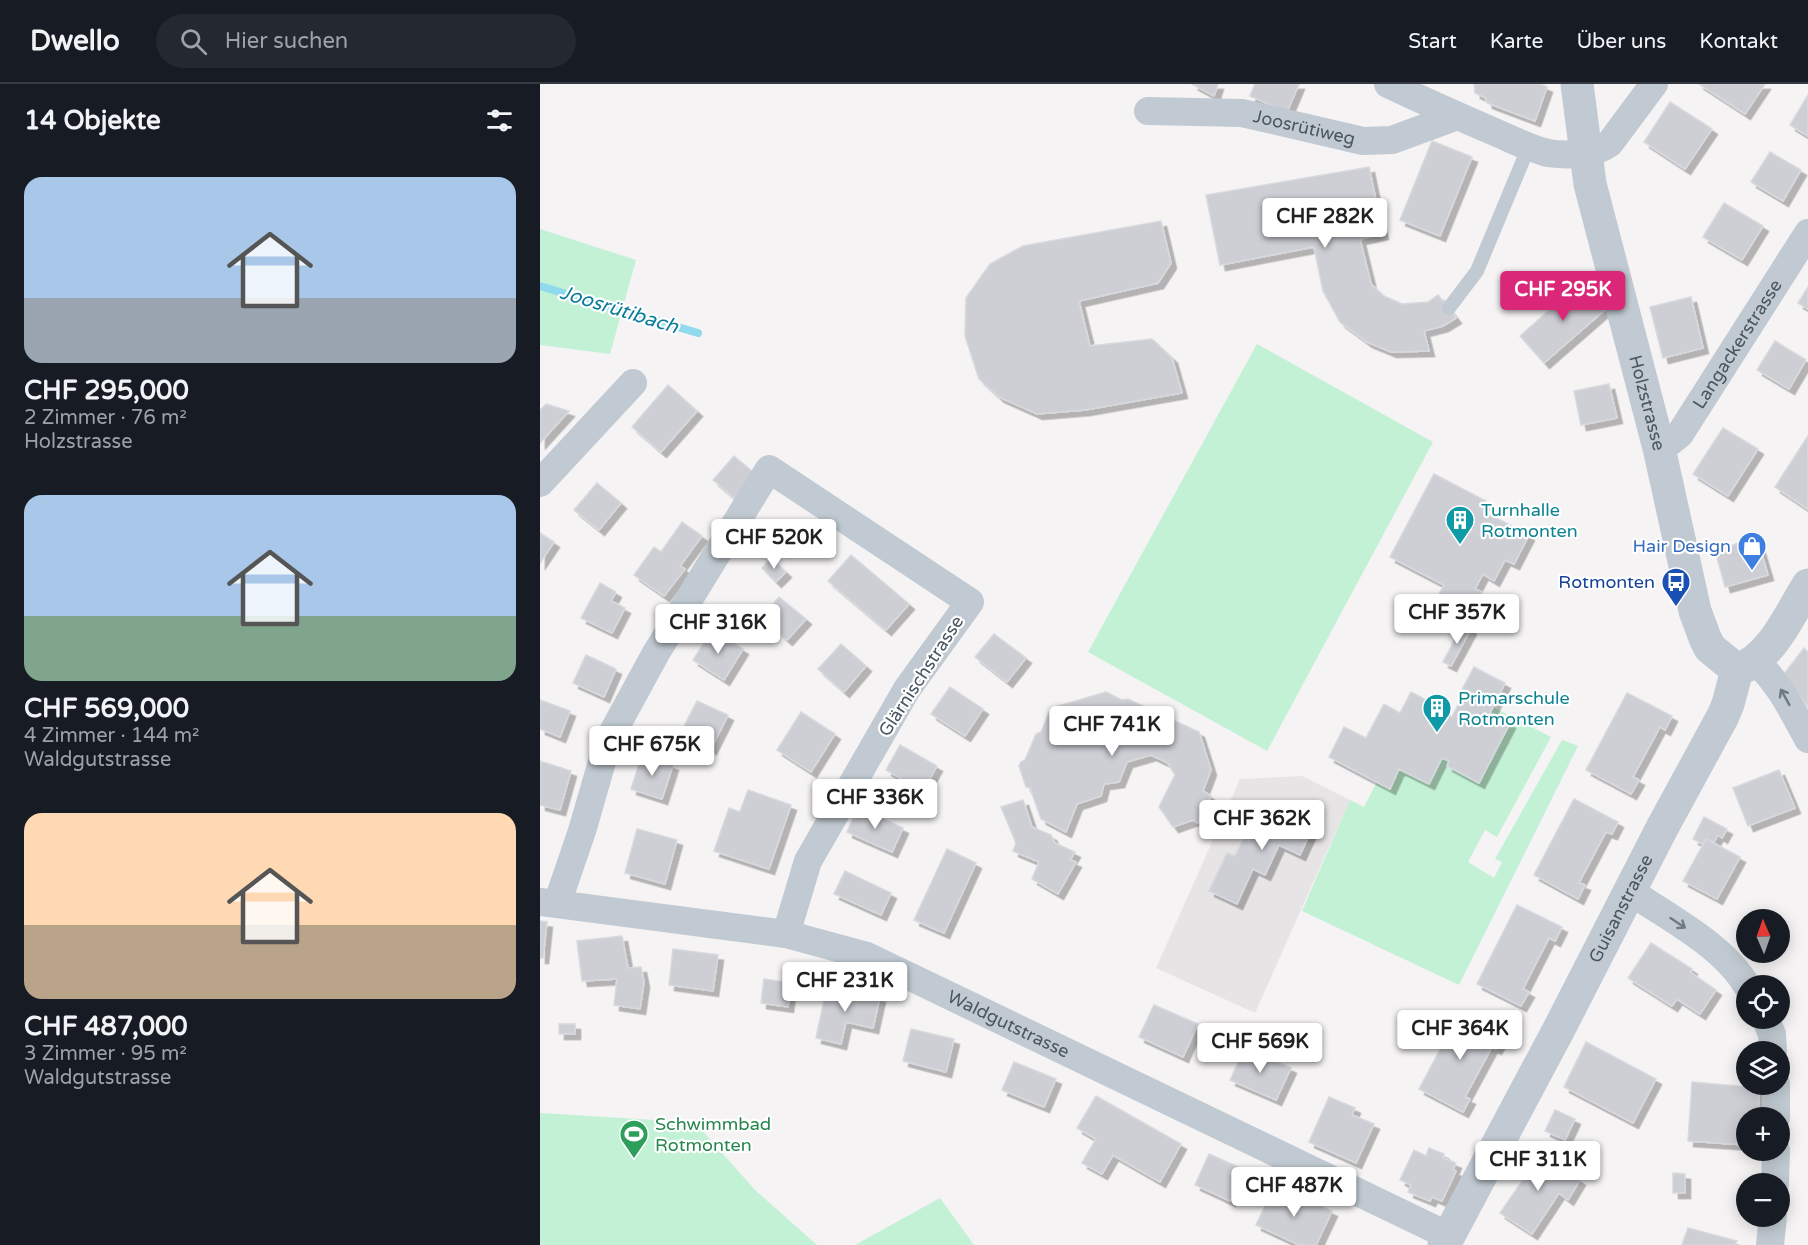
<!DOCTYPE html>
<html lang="de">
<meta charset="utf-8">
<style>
body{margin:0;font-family:"Varela Round",sans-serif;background:#242831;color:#f1f3f6;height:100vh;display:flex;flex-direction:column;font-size:22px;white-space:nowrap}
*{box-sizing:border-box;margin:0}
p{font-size:20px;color:#9ea1a6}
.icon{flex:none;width:33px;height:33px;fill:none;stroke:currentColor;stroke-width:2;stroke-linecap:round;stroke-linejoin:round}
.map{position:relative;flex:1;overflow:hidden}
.side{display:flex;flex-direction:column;background:#171b24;width:540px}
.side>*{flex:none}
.needle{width:39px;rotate:358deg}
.controls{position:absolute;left:1196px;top:825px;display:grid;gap:12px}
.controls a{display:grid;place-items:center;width:54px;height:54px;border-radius:50%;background:#171b24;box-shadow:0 3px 15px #0003;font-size:30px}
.price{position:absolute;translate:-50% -51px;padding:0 14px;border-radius:6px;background:#fff;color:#222;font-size:20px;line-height:39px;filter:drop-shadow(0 2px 3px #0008)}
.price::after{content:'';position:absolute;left:50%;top:36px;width:18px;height:14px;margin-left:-9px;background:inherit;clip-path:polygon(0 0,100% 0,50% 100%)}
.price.selected{background:#db2777;color:#fff}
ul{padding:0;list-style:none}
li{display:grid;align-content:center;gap:12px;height:318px;padding:0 24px}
li span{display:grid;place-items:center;height:186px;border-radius:18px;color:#555}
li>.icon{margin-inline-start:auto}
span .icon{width:108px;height:108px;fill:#fffc;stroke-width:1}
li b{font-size:26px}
h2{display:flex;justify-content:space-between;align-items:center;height:72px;padding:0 24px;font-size:26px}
header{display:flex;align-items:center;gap:36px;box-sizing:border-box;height:84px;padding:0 30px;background:#171b24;border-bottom:2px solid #363941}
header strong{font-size:28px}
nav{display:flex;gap:33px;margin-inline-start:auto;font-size:21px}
.search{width:420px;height:54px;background:#242831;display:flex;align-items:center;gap:15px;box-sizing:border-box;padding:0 21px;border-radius:33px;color:#9ea1a6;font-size:22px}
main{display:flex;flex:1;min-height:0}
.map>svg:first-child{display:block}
.education{fill:#e6e4e5}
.green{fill:#c3f1d5}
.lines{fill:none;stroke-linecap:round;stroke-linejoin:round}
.stream{stroke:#90daee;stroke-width:8}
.building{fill:#cdcfd5;stroke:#d7d9de;stroke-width:1.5;filter:url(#shadow)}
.service{stroke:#c1cad2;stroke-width:14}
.minor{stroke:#c1cad2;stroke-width:28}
.tertiary{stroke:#c1cad2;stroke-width:33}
.oneway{stroke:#6e7983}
.labels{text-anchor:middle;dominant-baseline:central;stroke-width:4.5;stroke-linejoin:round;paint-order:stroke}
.street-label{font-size:18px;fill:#4a5661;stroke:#fff}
.culture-label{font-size:18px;fill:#0d838f;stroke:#fff;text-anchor:start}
.shop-label{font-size:18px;fill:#366cbe;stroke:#fff;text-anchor:end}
.transit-label{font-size:18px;fill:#164399;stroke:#fff;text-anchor:end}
.leisure-label{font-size:18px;fill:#27864d;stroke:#fff;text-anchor:start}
.water-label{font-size:20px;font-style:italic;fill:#0c7c9b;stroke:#fff}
</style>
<header>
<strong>Dwello</strong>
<div class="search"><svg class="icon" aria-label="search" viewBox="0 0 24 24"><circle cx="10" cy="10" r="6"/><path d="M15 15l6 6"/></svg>Hier suchen</div>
<nav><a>Start</a><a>Karte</a><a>Über uns</a><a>Kontakt</a></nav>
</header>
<main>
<section class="side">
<h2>14 Objekte<svg class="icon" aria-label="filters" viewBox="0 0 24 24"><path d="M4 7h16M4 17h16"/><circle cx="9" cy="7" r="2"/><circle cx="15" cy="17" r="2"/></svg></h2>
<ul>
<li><span style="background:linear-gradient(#a9c7e8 65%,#9aa5b1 0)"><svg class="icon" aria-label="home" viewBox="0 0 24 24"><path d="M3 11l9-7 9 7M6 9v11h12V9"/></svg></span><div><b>CHF 295,000</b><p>2 Zimmer · 76 m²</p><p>Holzstrasse</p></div></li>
<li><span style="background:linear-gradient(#a9c7e8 65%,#7fa58c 0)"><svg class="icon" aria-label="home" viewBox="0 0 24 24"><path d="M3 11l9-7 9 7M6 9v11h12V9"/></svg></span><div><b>CHF 569,000</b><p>4 Zimmer · 144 m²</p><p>Waldgutstrasse</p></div></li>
<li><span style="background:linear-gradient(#ffd9b3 60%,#b9a48a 0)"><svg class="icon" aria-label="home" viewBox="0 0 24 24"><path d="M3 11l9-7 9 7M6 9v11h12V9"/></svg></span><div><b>CHF 487,000</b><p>3 Zimmer · 95 m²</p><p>Waldgutstrasse</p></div></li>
</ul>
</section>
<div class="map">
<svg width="1268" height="1161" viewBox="0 0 1268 1161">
<defs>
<filter id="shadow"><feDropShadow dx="5.5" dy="5.5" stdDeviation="0" flood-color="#0004"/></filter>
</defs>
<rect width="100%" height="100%" fill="#f5f3f3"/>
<path class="education" d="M 762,692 L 810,716 L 715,929 L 616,884 L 700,695 Z"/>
<g class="green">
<path d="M 0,145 L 96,176 L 70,270 L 0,261 Z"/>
<path d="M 717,260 L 893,358 L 727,667 L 548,568 Z"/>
<path d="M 953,623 L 1011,653 L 957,753 L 945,746 L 928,778 L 954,794 L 962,778 L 955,775 L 1022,656 L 1038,662 L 919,901 L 762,827 L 810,716 L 824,723 L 837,698 L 850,704 L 859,685 L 889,700 L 902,674 L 909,677 L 907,682 L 939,698 L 950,629 Z"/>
<path d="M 0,1029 L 115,1036 L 159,1043 L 215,1106 L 277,1161 L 0,1161 Z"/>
<path d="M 400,1114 L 434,1161 L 315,1161 Z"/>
</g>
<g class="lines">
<path class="stream" d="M 0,202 L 158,249"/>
</g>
<g class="building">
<path d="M 652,0 L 678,0 L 674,12 Z"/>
<path d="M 715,0 L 759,0 L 747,28 L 710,12 Z"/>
<path d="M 934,0 L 1000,0 L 1007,3 L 995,37 L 947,19 L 946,14 L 935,9 Z"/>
<path d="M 1159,0 L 1225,0 L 1205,30 Z"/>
<path d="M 1268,11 L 1268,52 L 1250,41 Z"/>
<path d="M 1130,18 L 1172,45 L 1145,85 L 1104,58 Z"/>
<path d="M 892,57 L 932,73 L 900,152 L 860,136 Z"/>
<path d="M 1230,68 L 1261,86 L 1243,117 L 1211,98 Z"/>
<path d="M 829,83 L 843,150 L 820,155 L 831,200 L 844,212 L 862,220 L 888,218 L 898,211 L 916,234 L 903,242 L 884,247 L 889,267 L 851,268 L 827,258 L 800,238 L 783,207 L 774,163 L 680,181 L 666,111 Z"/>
<path d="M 1184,119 L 1223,142 L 1202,176 L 1163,153 Z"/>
<path d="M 621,137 L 631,179 L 618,199 L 539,217 L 550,262 L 612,255 L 632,274 L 642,309 L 545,326 L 497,330 L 459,313 L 439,295 L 425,252 L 426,214 L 450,180 L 483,162 Z"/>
<path d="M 1042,197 L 1066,225 L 1004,279 L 980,252 Z"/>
<path d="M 1268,203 L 1268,225 L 1258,219 Z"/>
<path d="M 1151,213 L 1163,264 L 1123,274 L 1110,223 Z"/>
<path d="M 1235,257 L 1266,276 L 1249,305 L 1217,286 Z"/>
<path d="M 1069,300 L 1077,334 L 1041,341 L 1034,307 Z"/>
<path d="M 128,301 L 157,327 L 121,368 L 92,343 Z"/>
<path d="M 6,320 L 29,327 L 0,359 L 0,326 Z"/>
<path d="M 1183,344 L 1218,365 L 1188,412 L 1153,390 Z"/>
<path d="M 1268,352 L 1268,425 L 1235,403 Z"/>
<path d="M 194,372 L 219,393 L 198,417 L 173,396 Z"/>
<path d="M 894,390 L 946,417 L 941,426 L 989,451 L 974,480 L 965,476 L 954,497 L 943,490 L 935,505 L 942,508 L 932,529 L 898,512 L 904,501 L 850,473 Z"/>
<path d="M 57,399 L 81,419 L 59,446 L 34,426 Z"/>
<path d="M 142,438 L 162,452 L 140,482 L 145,485 L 124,512 L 94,491 L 114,463 L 121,468 Z"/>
<path d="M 0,449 L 14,458 L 0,479 Z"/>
<path d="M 1217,454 L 1228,491 L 1185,503 L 1175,466 Z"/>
<path d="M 311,471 L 369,520 L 346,546 L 288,497 Z"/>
<path d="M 231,474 L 246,488 L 236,498 L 222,484 Z"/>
<path d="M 60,499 L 76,508 L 71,517 L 85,524 L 72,549 L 41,534 Z"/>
<path d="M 239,513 L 266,535 L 247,556 L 221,534 Z"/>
<path d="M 923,540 L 931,545 L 911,582 L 903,578 Z"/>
<path d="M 172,546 L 203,565 L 184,596 L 153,576 Z"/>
<path d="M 454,550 L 486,574 L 467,598 L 435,573 Z"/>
<path d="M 301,560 L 326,582 L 304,608 L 278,585 Z"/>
<path d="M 1264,564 L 1268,568 L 1268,623 L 1244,590 Z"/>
<path d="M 46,571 L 76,585 L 64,613 L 33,599 Z"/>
<path d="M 934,583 L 965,599 L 950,629 L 970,639 L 939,699 L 907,682 L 909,677 L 902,674 L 889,700 L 859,685 L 850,705 L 789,673 L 804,643 L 826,654 L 844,620 L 860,629 L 871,608 L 902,624 L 901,627 L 912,633 L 921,615 L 918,613 Z"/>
<path d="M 410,603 L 443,625 L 425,652 L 391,630 Z"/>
<path d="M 566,608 L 582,616 L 588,615 L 659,648 L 671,686 L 663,707 L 671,712 L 658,739 L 653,736 L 633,743 L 619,723 L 635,691 L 628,679 L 611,671 L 587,678 L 579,698 L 564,700 L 561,712 L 537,720 L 526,748 L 501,735 L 490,704 L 486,703 L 479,682 L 481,678 L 485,676 L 496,650 L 501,648 L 511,624 Z"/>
<path d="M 1087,609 L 1132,632 L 1125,646 L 1120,643 L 1093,693 L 1099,696 L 1091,710 L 1046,686 Z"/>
<path d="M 0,616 L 30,627 L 20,653 L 0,645 Z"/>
<path d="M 157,617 L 188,631 L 171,665 L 140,650 Z"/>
<path d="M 261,628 L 295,650 L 271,688 L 237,666 Z"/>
<path d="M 360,661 L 397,682 L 383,707 L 346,686 Z"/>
<path d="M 102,671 L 133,681 L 122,715 L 91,705 Z"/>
<path d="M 0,677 L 31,687 L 20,726 L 0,721 Z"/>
<path d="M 1239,686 L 1255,724 L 1208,742 L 1193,704 Z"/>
<path d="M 208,706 L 251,721 L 229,785 L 174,767 L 189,724 L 200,728 Z"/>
<path d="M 1034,715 L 1078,738 L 1072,750 L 1066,748 L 1039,799 L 1045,801 L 1038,815 L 994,791 Z"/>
<path d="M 483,716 L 492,743 L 511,751 L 515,759 L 535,768 L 530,776 L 536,778 L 518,810 L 492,795 L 499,778 L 473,767 L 476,759 L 461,723 Z"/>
<path d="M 751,719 L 778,732 L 760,771 L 739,761 L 725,791 L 713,785 L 697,820 L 669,807 L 687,769 L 695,772 L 710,741 L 723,747 L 730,731 L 742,736 Z"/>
<path d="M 318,723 L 363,744 L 352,768 L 307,748 Z"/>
<path d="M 1164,733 L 1187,745 L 1182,754 L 1178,751 L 1174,758 L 1166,755 L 1163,760 L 1153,755 Z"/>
<path d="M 97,745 L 137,756 L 125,800 L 85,789 Z"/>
<path d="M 1166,755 L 1200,773 L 1177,815 L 1143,797 Z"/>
<path d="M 407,765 L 436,779 L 404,849 L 374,836 Z"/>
<path d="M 305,787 L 351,809 L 341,831 L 294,810 Z"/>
<path d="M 977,821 L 1022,843 L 1015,857 L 1009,854 L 983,905 L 989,908 L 981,922 L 937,900 Z"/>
<path d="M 0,837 L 7,838 L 3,874 L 0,874 Z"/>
<path d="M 82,852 L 88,884 L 101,883 L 104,898 L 100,925 L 74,921 L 77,895 L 42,897 L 37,857 Z"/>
<path d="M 1111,859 L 1152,885 L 1150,888 L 1176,906 L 1160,930 L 1137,915 L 1132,922 L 1088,894 Z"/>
<path d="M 133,865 L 178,871 L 173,907 L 129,901 Z"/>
<path d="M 224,895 L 251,899 L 248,923 L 221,919 Z"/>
<path d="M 287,902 L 340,913 L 333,944 L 306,938 L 301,960 L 276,954 Z"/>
<path d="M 614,921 L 658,940 L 643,973 L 599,953 Z"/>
<path d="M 920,928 L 964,951 L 956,965 L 952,963 L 925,1013 L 930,1015 L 923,1028 L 879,1005 Z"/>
<rect x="19" y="940" width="16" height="10"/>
<path d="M 371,945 L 414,955 L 406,988 L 363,977 Z"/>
<path d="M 1046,958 L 1116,995 L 1093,1039 L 1024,1003 Z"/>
<path d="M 705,964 L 751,984 L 736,1016 L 690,996 Z"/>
<path d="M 474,978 L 516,995 L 504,1023 L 462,1006 Z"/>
<path d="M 1152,998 L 1219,1004 L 1218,1034 L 1206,1034 L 1206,1061 L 1148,1057 Z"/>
<path d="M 556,1012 L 641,1060 L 620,1098 L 573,1071 L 562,1090 L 542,1079 L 556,1055 L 537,1044 Z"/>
<path d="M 789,1013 L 815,1024 L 812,1031 L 834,1040 L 816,1079 L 769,1058 Z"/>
<path d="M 1015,1026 L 1035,1035 L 1025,1056 L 1005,1047 Z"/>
<path d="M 889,1064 L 904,1070 L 903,1074 L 916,1079 L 913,1086 L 916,1087 L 902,1117 L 892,1113 L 890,1117 L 868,1108 L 871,1101 L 860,1096 L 874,1066 L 886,1072 Z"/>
<path d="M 993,1066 L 1040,1096 L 1028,1116 L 1019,1109 L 992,1150 L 960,1129 L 991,1084 L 983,1079 Z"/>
<path d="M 669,1070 L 705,1086 L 690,1117 L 655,1101 Z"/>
<path d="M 1133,1089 L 1145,1090 L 1145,1109 L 1133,1109 Z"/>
<path d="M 735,1101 L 792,1127 L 776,1161 L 759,1161 L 716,1141 Z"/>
<path d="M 1148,1144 L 1197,1157 L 1195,1161 L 1142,1161 Z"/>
</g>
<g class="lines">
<path class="service" d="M 909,224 L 937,187 L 984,74 L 994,64"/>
<g class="minor">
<path d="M 848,0 C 884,17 920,33 957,49 C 973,56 991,65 1008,69 C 1028,72 1054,71 1070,59 L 1114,0"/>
<path id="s1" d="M 608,27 L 702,29 L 823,57 L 852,56 L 917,32"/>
<path id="s2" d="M 1119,364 L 1130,358 L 1140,350 L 1268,149"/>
<path d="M 0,399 L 93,299"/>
<path d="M 1216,577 C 1241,602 1251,624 1268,655"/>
<path d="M 1089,807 C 1127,832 1184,862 1207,902"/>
<path id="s3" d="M 0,818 L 246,850 L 327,872 L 909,1152"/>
<path d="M 17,820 L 42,747 L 68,657 L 116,569 L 229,385 L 430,518 L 367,605 L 268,777 L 246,850"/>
<path d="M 1225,934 L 1232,950 L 1233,968"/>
<path d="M 1236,1000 L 1236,1034"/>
<path d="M 1235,1100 L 1236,1066"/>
<path d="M 1230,1161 L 1233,1132"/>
</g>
<g class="tertiary">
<path id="s4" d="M 1037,0 L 1050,100 L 1119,364 L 1155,527 L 1165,554 L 1170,564 L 1197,586"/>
<path d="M 1197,586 C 1232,574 1249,531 1268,501"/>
<path id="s5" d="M 904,1161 L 1019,945 L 1122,744 L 1183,632 L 1188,620 L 1197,586"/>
</g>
</g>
<defs><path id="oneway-shaft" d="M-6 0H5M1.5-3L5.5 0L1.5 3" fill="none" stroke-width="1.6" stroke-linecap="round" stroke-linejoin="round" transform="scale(1.5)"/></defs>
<g class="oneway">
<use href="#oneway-shaft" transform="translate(1245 613) rotate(-119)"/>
<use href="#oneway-shaft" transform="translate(1138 839) rotate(34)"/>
</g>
<defs>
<g id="building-pin" transform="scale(1.5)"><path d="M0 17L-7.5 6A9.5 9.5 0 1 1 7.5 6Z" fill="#0f9aa8" stroke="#fff"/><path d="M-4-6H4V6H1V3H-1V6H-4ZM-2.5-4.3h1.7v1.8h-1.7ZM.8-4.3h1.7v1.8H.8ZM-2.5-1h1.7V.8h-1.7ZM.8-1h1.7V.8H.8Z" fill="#fff"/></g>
<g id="shop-pin" transform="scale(1.5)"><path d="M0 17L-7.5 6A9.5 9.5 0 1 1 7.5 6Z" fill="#3f7fe0" stroke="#fff"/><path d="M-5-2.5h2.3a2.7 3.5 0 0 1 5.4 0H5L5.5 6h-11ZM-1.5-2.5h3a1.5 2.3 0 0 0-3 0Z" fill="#fff"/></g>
<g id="bus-pin" transform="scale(1.5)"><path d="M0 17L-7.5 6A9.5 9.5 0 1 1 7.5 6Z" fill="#1a4fb4" stroke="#fff"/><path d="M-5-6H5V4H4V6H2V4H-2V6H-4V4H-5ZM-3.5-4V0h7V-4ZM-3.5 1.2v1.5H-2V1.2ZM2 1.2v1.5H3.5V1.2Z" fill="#fff"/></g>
<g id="stadium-pin" transform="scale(1.5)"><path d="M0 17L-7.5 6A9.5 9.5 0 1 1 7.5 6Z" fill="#2e9e5b" stroke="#fff"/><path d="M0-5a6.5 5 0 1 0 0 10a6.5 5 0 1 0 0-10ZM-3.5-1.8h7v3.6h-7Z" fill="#fff"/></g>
</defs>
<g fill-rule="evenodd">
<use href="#building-pin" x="920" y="436"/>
<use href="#shop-pin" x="1212" y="462"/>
<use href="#bus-pin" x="1136" y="498"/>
<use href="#building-pin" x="897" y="624"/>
<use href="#stadium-pin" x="94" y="1050"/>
</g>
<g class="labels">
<g class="street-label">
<text stroke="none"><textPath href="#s1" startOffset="158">Joosrütiweg</textPath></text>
<text stroke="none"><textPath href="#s2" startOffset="132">Langackerstrasse</textPath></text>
<text stroke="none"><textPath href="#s4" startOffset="327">Holzstrasse</textPath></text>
<text transform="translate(381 592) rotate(-57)">Glärnischstrasse</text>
<text stroke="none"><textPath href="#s5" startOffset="380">Guisanstrasse</textPath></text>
<text stroke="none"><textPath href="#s3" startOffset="489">Waldgutstrasse</textPath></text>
</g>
<g class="culture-label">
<text x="941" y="426">Turnhalle<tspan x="941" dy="21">Rotmonten</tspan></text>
<text x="918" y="614">Primarschule<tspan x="918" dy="21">Rotmonten</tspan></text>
</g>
<g class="shop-label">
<text x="1191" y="462">Hair Design</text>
</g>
<g class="transit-label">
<text x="1115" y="498">Rotmonten</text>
</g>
<g class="leisure-label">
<text x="115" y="1040">Schwimmbad<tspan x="115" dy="21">Rotmonten</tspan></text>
</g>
<g class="water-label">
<text transform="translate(79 226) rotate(17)">Joosrütibach</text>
</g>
</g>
</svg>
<div class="controls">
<a><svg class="needle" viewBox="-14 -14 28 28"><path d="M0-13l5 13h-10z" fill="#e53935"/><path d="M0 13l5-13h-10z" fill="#9ea1a6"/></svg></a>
<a><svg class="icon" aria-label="locate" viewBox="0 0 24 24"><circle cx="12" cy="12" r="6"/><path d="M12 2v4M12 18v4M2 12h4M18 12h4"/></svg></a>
<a><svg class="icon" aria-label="layers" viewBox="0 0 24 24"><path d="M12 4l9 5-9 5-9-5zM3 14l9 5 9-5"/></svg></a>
<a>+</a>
<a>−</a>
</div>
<b class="price" style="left:785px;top:165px">CHF 282K</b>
<b class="price selected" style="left:1023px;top:238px">CHF 295K</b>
<b class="price" style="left:234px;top:486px">CHF 520K</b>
<b class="price" style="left:917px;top:561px">CHF 357K</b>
<b class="price" style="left:178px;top:571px">CHF 316K</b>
<b class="price" style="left:572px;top:673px">CHF 741K</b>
<b class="price" style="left:112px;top:693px">CHF 675K</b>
<b class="price" style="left:335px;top:746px">CHF 336K</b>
<b class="price" style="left:722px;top:767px">CHF 362K</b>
<b class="price" style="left:305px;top:929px">CHF 231K</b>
<b class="price" style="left:920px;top:977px">CHF 364K</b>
<b class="price" style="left:720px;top:990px">CHF 569K</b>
<b class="price" style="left:998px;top:1108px">CHF 311K</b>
<b class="price" style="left:754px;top:1134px">CHF 487K</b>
</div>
</main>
